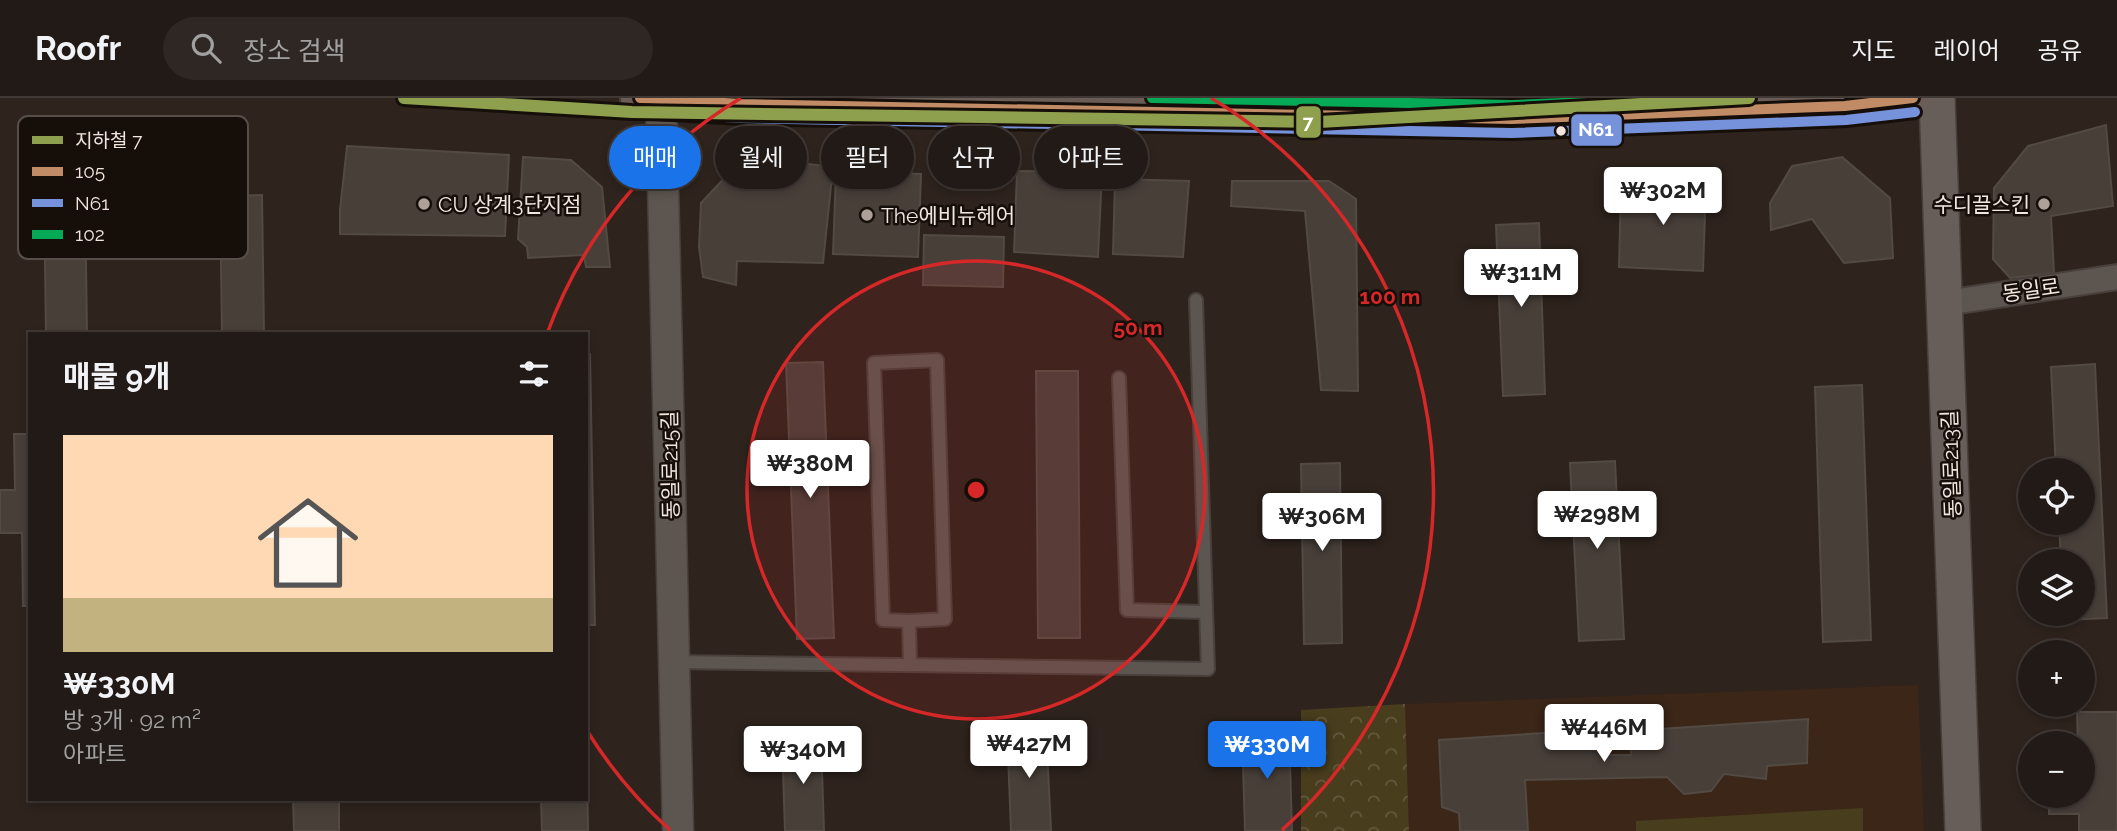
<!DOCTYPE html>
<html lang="ko">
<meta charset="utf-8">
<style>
body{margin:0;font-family:Raleway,"Noto Sans KR",sans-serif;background:#2e2723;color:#f1f3f6;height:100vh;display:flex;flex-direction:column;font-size:26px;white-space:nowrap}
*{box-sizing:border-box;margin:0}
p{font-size:23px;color:#a2a1a1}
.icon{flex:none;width:38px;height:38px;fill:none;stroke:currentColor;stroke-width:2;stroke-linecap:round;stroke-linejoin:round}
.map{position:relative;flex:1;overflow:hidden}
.sheet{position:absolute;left:28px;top:234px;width:560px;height:469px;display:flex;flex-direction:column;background:#221a16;border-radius:0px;box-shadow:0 4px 10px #0003,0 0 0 2px #3f3835}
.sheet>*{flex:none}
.hud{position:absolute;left:609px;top:28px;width:665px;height:63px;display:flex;gap:14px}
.tools{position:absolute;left:2018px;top:360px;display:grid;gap:14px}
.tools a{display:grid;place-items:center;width:77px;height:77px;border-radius:50%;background:#221a16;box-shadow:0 4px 10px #0003,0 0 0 2px #3f3835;font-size:35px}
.price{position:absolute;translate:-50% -60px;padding:0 16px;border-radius:7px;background:#fff;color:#222;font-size:23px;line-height:46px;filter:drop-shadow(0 2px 4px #0008)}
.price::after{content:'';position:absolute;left:50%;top:42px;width:21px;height:16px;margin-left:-10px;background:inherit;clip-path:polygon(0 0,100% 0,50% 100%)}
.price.selected{background:#1a73e8;color:#fff}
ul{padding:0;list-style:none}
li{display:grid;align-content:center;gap:14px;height:371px;padding:0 35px}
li+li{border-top:2px solid #3f3835}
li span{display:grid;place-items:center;height:217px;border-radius:0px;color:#555}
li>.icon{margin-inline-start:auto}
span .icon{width:126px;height:126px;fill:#fffc;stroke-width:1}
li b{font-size:30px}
h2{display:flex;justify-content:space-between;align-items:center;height:84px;padding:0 35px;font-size:30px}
.pill{padding:0 24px;border-radius:32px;background:#221a16;box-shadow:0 4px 10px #0003,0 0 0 2px #3f3835;font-size:24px;line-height:63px}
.pill.selected{background:#1a73e8;color:#fff}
header{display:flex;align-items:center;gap:42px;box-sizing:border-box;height:98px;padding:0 35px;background:#221a16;border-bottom:2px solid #3f3835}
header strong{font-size:33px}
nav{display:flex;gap:38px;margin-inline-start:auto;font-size:24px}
.search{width:490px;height:63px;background:#2e2723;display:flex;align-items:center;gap:18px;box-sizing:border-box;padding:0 24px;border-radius:38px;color:#a2a1a1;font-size:26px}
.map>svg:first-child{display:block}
.built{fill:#3b2618}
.forest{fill:url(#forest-crowns)}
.pitch{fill:#483d1d}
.building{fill:#483f39;stroke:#524a43;stroke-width:2}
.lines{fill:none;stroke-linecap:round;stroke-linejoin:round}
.service-casing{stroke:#49403b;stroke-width:16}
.minor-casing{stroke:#49403b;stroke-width:28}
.tertiary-casing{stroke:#49403b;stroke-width:33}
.secondary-casing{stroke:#49403b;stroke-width:38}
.primary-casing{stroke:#49403b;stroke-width:42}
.service{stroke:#5d5550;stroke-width:12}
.minor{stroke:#5d5550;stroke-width:24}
.tertiary{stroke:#5d5550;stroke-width:30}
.secondary{stroke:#685e59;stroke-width:35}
.primary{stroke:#6a5d58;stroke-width:38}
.bus-1-casing{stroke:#160e09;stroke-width:16}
.bus-2-casing{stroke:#160e09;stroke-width:16}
.bus-3-casing{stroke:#160e09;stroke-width:16}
.bus-1{stroke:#c18c65;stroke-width:10}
.bus-2{stroke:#7692db;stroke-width:10}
.bus-3{stroke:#06aa56;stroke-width:10}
.metro-1-casing{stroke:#160e09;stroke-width:18}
.metro-1{stroke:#8e9f4e;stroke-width:12}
.ring{fill:none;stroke:#d62828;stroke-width:3.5}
.bus-dot{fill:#f1e5dd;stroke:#160e09;stroke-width:2.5}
.poi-dot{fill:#ada19a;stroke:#160e09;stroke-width:2.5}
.labels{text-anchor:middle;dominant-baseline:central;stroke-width:5;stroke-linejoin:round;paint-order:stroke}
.poi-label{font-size:21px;fill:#f1e5dd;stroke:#160e09;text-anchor:start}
.street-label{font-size:21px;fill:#f1e5dd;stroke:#160e09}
.key{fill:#160e09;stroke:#584e49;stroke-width:2}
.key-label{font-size:19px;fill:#f1e5dd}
.centre{fill:#d62828;stroke:#160e09;stroke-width:3.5}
.ring-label{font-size:21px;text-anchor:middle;font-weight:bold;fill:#d62828;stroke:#160e09;stroke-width:5;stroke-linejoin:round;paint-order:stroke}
.line-badge{stroke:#160e09;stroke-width:2.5}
.badge-label{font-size:19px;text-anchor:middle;font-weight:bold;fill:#fff}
</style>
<header>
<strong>Roofr</strong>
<div class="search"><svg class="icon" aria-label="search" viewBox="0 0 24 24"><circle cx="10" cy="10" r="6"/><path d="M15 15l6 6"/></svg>장소 검색</div>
<nav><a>지도</a><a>레이어</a><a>공유</a></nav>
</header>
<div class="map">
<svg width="2117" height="733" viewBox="0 0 2117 733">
<defs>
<pattern id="forest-crowns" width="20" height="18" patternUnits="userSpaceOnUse" patternTransform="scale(1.75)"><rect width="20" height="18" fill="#483d1d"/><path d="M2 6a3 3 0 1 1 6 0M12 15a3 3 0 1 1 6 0" fill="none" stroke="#63593d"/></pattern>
</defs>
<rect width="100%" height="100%" fill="#2e231d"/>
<path class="built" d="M 1918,587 L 1924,733 L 1409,733 L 1405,606 Z"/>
<path class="forest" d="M 1405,606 L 1409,733 L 1301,733 L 1301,612 Z"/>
<path class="pitch" d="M 1863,710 L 1863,733 L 1636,733 L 1636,723 Z"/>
<g class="building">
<path d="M 2106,27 L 2113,108 L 2051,118 L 2054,175 L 2010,180 L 1993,161 L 1994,90 L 2028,48 Z"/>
<path d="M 347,48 L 509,57 L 505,138 L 340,136 L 340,112 Z"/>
<path d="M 745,58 L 833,69 L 823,165 L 737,163 L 736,187 L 703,179 L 699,149 L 701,105 Z"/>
<path d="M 523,59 L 571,62 L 602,89 L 610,169 L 586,169 L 584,157 L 528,160 L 527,149 L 518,141 Z"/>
<path d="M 1842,59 L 1890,100 L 1893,160 L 1844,165 L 1812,121 L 1771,132 L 1770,105 L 1792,68 Z"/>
<path d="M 836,73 L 921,76 L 918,159 L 833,156 Z"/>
<path d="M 1017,73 L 1102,74 L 1098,159 L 1014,154 Z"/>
<path d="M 1115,81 L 1189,83 L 1183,159 L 1113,156 Z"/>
<path d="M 1232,83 L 1329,83 L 1356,101 L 1358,293 L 1321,292 L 1305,113 L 1231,108 Z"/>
<path d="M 1621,87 L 1706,88 L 1703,173 L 1619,169 Z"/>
<path d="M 44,94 L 85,94 L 87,236 L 46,236 Z"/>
<path d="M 262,97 L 264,236 L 222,236 L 220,98 Z"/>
<path d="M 1539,125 L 1545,296 L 1503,298 L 1496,127 Z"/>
<path d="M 924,137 L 1004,139 L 1003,189 L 923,187 Z"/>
<path d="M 586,256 L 590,256 L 595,527 L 586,527 Z"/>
<path d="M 823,264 L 834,540 L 797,541 L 786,265 Z"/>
<path d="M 2095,266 L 2107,520 L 2064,522 L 2063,516 L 2082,516 L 2082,464 L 2061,464 L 2059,425 L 2082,425 L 2082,373 L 2056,373 L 2051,269 Z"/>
<path d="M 1036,273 L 1078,273 L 1080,540 L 1038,540 Z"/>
<path d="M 1862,287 L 1871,542 L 1823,544 L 1815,289 Z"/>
<path d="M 14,336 L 30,336 L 30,508 L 23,508 L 22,435 L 0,435 L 0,392 L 15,392 Z"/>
<path d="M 1615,363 L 1624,541 L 1579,543 L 1570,365 Z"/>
<path d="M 1340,365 L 1342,545 L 1304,546 L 1301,366 Z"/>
<path d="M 2077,614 L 2117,614 L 2117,733 L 2079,733 L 2079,716 L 2049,716 L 2049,698 L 2082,698 L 2082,646 L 2078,646 Z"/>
<path d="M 1808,621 L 1807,665 L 1767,668 L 1766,681 L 1724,676 L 1711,693 L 1684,696 L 1667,679 L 1525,682 L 1528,733 L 1460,733 L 1459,715 L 1442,709 L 1439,642 L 1604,631 L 1604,657 L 1631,657 L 1630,633 Z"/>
<path d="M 1046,629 L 1051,733 L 1011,733 L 1007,631 Z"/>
<path d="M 1289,632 L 1292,733 L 1245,733 L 1242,634 Z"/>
<path d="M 821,643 L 824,733 L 785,733 L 782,644 Z"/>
<path d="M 587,674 L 588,733 L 542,733 L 541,702 L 586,702 Z"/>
<path d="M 293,702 L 339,702 L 339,733 L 294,733 Z"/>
</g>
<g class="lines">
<g class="service-casing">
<g id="service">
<path d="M 1119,280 L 1127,512 L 1206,514"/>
<path d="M 909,523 L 945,521 L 937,262 L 874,265 L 883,522 L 909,523 L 910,567"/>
<path d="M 675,564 L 1208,571 L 1196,202"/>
</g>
</g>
<g class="minor-casing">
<path id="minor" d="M 1946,205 L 2117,179"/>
</g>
<g class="tertiary-casing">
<path id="tertiary" d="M 661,0 L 678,733"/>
</g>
<g class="secondary-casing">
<path id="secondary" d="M 1937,0 L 1963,733"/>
</g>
<g class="primary-casing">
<path id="primary" d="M 640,0 L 741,6 L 1512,21 L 1845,8 L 1913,0"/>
</g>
<use href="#service" class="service"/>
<use href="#minor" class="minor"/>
<use href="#tertiary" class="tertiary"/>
<use href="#secondary" class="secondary"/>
<use href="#primary" class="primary"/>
<g class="bus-1-casing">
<path id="bus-1" d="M 640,0 L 741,6 L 1512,21 L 1845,8 L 1913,0"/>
</g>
<g class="bus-2-casing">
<path id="bus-2" d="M 639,14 L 741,20 L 1512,35 L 1846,22 L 1915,14"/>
</g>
<g class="bus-3-casing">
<path id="bus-3" d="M 1152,0 L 1512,7 L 1691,0"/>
</g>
<use href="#bus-1" class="bus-1"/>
<use href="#bus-2" class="bus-2"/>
<use href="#bus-3" class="bus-3"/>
<g class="metro-1-casing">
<path id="metro-1" d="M 404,0 L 632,14 L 1319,24 L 1749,0"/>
</g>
<use href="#metro-1" class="metro-1"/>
</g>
<circle cx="976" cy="392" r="229" fill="#d62828" fill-opacity=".12"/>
<g class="ring">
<circle cx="976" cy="392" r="229"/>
<path d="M670 732A457 457 0 0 1 586 631M547 236A457 457 0 0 1 741 0M1211 0A457 457 0 0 1 1282 732"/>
</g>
<circle class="bus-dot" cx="1561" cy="33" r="6"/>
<g class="poi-dot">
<circle cx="424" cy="106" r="7"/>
<circle cx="2044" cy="106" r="7"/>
<circle cx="867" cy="117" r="7"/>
</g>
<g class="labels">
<g class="poi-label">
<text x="438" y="106">CU 상계3단지점</text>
<text x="2030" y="106" text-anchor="end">수디끌스킨</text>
<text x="881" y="117">The에비뉴헤어</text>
</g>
<g class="street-label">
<text transform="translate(2031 192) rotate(-8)">동일로</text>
<text transform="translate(1951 366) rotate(-92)">동일로213길</text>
<text transform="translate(670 367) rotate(-91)">동일로215길</text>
</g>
</g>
<rect x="18" y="18" width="230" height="143" rx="10" class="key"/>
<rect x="32" y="38" width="31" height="8" fill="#8e9f4e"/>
<rect x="32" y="69" width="31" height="9" fill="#c18c65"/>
<rect x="32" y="101" width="31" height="8" fill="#7692db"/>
<rect x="32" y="132" width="31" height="9" fill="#06aa56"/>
<g class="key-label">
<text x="75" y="49">지하철 7</text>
<text x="75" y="80">105</text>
<text x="75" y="112">N61</text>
<text x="75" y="143">102</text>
</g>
<circle cx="976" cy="392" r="10" class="centre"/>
<g class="ring-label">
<text x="1390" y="206">100 m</text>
<text x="1138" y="237">50 m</text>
</g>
<g class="line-badge">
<rect x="1295" y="7" width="27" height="34" rx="7" fill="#8e9f4e"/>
<rect x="1570" y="15" width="53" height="34" rx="7" fill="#7692db"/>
</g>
<g class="badge-label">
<text x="1308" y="31">7</text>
<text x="1596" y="38">N61</text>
</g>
</svg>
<div class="tools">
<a><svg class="icon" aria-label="locate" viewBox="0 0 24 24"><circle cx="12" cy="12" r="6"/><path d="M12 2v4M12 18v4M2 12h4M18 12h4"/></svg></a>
<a><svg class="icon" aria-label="layers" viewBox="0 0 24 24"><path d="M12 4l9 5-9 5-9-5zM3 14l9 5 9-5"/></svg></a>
<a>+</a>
<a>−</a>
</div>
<b class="price" style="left:1663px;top:129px">₩302M</b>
<b class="price" style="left:1521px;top:211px">₩311M</b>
<b class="price" style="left:810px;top:402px">₩380M</b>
<b class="price" style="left:1597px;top:453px">₩298M</b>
<b class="price" style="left:1322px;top:455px">₩306M</b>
<b class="price" style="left:1604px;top:666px">₩446M</b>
<b class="price" style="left:1029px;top:682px">₩427M</b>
<b class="price selected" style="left:1267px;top:683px">₩330M</b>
<b class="price" style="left:803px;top:688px">₩340M</b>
<div class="hud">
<a class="pill selected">매매</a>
<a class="pill">월세</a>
<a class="pill">필터</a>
<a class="pill">신규</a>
<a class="pill">아파트</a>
</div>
<section class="sheet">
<h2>매물 9개<svg class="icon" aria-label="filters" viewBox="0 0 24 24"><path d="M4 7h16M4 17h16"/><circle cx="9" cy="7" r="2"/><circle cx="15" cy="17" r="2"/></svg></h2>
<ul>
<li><span style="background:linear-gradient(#ffd9b3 75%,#c2b280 0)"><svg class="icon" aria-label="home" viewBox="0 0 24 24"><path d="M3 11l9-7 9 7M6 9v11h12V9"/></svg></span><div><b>₩330M</b><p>방 3개 · 92 m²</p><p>아파트</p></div></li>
</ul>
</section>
</div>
